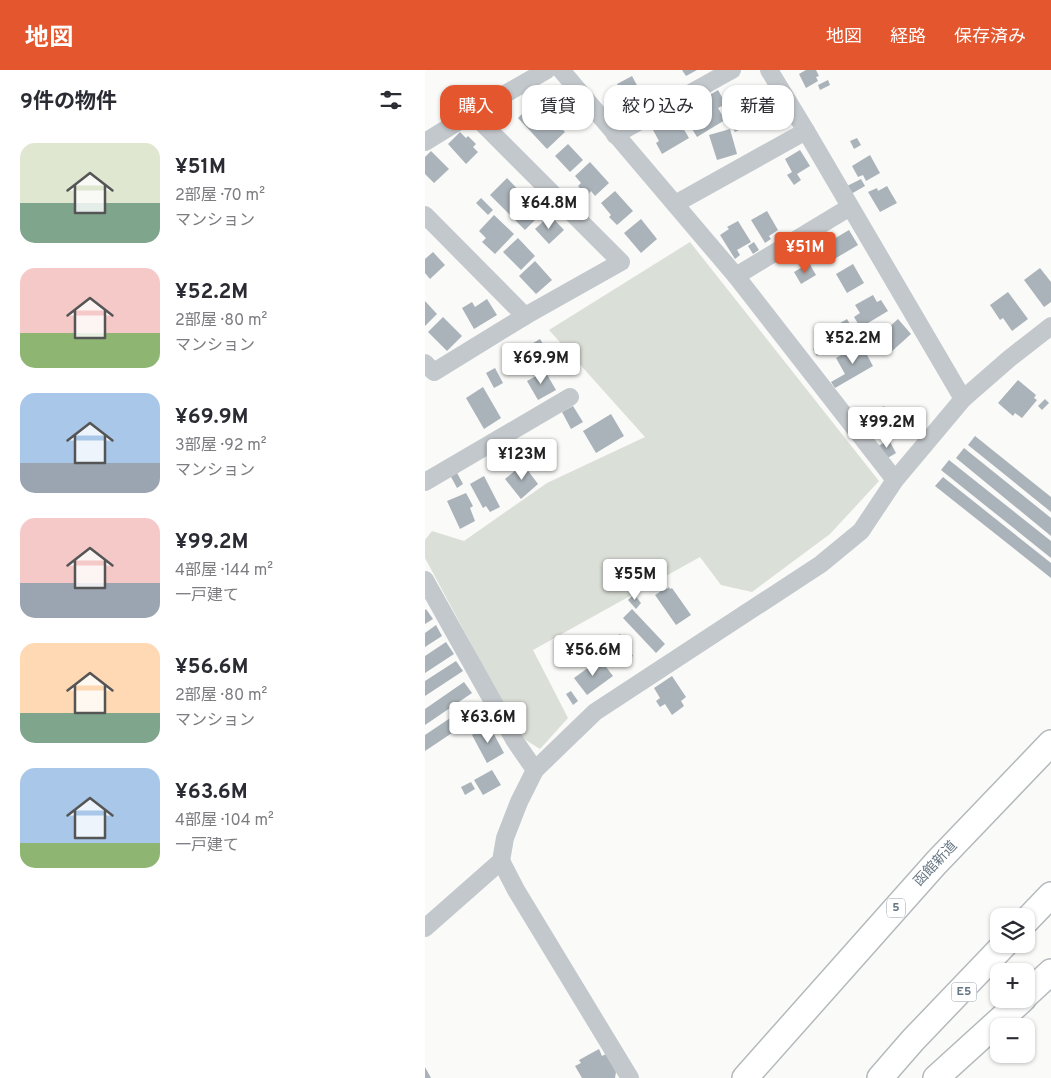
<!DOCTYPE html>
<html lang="ja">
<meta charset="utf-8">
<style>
body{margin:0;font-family:Overpass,"Noto Sans JP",sans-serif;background:#f2f2f3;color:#2b2b33;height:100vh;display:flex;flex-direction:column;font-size:19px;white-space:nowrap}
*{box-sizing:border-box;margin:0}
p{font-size:16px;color:#7c7c81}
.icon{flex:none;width:28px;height:28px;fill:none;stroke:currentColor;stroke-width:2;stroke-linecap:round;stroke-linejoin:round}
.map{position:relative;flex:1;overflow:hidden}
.panel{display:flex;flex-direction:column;background:#fff;width:425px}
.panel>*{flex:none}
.top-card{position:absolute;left:15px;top:15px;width:475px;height:45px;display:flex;gap:10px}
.tools{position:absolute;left:565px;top:838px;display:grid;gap:10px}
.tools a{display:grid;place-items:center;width:45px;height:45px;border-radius:10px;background:#fff;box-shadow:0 1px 4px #0004;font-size:25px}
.price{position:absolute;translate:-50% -42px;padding:0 11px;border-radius:5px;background:#fff;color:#222;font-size:16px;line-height:32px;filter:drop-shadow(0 1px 2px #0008)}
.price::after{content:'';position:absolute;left:50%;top:30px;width:15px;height:11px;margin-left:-8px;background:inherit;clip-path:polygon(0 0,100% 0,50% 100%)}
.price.active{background:#e4572e;color:#fff}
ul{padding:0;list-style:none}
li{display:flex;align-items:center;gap:15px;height:125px;padding:0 20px}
li span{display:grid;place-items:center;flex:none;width:140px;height:100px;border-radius:15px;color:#555}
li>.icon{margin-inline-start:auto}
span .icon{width:60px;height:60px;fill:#fffc;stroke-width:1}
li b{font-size:21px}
h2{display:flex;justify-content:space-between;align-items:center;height:60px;padding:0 20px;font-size:21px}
.tag{padding:0 18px;border-radius:15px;background:#fff;box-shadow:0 1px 4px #0004;font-size:18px;line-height:45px}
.tag.active{background:#e4572e;color:#fff}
header{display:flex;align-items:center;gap:30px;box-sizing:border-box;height:70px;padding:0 25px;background:#e4572e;color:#fff}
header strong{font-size:24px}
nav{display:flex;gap:28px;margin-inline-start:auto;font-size:18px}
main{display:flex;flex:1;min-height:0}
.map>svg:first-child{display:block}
.green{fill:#dadfd7}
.building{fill:#aab3b9}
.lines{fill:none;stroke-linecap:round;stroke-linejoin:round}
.highway-casing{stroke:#b4b9bd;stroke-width:28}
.minor{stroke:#c3c8cc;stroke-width:18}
.highway{stroke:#fff;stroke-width:25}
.labels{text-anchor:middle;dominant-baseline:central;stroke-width:5;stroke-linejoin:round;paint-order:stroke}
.shield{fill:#fff;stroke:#939fa8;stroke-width:1}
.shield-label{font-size:12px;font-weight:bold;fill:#657683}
.street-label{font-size:14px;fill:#657683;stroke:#fff}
</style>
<header>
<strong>地図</strong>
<nav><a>地図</a><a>経路</a><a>保存済み</a></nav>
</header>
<main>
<section class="panel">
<h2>9件の物件<svg class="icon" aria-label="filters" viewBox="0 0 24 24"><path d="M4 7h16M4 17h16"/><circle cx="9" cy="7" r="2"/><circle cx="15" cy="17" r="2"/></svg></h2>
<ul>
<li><span style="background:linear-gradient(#dfe7d0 60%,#7fa58c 0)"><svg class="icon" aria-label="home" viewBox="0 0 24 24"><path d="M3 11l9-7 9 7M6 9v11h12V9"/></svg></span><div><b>¥51M</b><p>2部屋 · 70 m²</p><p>マンション</p></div></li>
<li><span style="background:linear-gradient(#f6c9c9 65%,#8fb573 0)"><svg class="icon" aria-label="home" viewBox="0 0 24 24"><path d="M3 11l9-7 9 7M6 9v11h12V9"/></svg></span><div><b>¥52.2M</b><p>2部屋 · 80 m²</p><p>マンション</p></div></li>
<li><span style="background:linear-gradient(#a9c7e8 70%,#9aa5b1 0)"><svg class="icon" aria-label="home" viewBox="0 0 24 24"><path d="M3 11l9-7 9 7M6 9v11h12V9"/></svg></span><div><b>¥69.9M</b><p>3部屋 · 92 m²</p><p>マンション</p></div></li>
<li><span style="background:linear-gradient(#f6c9c9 65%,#9aa5b1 0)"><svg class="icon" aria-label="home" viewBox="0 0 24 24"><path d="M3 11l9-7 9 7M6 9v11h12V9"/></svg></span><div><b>¥99.2M</b><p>4部屋 · 144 m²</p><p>一戸建て</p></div></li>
<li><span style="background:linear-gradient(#ffd9b3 70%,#7fa58c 0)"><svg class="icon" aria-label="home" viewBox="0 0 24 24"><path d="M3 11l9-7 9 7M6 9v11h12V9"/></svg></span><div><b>¥56.6M</b><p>2部屋 · 80 m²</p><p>マンション</p></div></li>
<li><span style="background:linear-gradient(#a9c7e8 75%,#8fb573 0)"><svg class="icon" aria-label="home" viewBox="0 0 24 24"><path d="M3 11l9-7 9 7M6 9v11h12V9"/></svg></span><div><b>¥63.6M</b><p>4部屋 · 104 m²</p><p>一戸建て</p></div></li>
</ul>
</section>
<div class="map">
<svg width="626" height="1008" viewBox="0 0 626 1008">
<rect width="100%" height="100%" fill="#fafaf8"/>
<path class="green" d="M 265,172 L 454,411 L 405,464 L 327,522 L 296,515 L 275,487 L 108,580 L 143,648 L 115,679 L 96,667 L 0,488 L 0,470 L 7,461 L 39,471 L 122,413 L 220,367 L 124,260 Z"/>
<g class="building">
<path d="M 257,0 L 272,0 L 261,6 Z"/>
<path d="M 381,0 L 391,0 L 394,6 L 391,7 L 393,11 L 381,18 L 374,4 Z"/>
<path d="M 207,6 L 221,32 L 207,40 L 192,14 Z"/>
<path d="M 403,10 L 405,15 L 395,20 L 393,15 Z"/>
<path d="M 293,20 L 301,34 L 293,38 L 300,50 L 272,67 L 262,51 L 279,42 L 273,32 Z"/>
<path d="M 349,26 L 364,51 L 349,60 L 334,35 Z"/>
<path d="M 110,31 L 140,62 L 122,79 L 93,48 Z"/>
<path d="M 305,37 L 311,46 L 303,51 L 298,42 Z"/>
<path d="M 251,46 L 264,68 L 237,84 L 231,73 L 234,71 L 228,60 Z"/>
<path d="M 311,50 L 316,59 L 310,62 L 305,53 Z"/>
<path d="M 305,59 L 312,84 L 292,90 L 284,65 Z"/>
<path d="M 35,62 L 41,68 L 43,66 L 51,74 L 48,77 L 53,82 L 41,94 L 23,74 Z"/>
<path d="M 432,68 L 436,75 L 429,79 L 425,71 Z"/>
<path d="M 143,74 L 158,90 L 145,102 L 130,86 Z"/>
<path d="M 375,80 L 385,96 L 372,104 L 376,110 L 369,115 L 362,105 L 367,102 L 360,89 Z"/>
<path d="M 6,81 L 24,99 L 9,113 L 0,104 L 0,87 Z"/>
<path d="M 445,85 L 455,103 L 441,111 L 438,105 L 433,107 L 427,96 Z"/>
<path d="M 165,92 L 184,113 L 170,126 L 166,121 L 162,126 L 153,116 L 156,113 L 150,106 Z"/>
<path d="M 82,108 L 116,144 L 100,160 L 65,125 Z"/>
<path d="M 436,109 L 440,116 L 426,124 L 422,116 Z"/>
<path d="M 462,116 L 472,133 L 455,142 L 443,122 L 452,118 L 453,121 Z"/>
<path d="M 190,121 L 208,141 L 192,155 L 184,147 L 186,145 L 176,133 Z"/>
<path d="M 56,128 L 68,140 L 63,145 L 51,133 Z"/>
<path d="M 342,141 L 353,160 L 344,166 L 346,169 L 340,173 L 326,150 Z"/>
<path d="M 69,145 L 89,164 L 70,184 L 57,172 L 61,168 L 54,161 Z"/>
<path d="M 125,145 L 139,160 L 124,174 L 110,159 Z"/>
<path d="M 216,149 L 232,169 L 216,183 L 199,163 Z"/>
<path d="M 313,151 L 326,172 L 312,180 L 315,185 L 310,189 L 295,165 L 304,159 L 302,157 Z"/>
<path d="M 424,160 L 433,175 L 406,191 L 397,176 Z"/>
<path d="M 93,168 L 110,186 L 96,200 L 78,182 Z"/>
<path d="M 329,172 L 334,180 L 328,184 L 323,176 Z"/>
<path d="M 8,182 L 20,195 L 5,209 L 0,203 L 0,189 Z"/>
<path d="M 110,191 L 127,210 L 111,224 L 94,206 Z"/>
<path d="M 384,193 L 391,205 L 376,214 L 369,202 Z"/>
<path d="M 428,194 L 439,213 L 422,223 L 411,204 Z"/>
<path d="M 615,198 L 626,212 L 626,232 L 619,237 L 599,210 Z"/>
<path d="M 583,222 L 603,249 L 587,261 L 578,248 L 575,250 L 565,235 Z"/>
<path d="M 448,225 L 452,232 L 456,230 L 463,241 L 443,253 L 445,255 L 437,260 L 429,247 L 435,243 L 430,235 Z"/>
<path d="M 62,229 L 72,245 L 49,259 L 37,238 L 47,232 L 50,237 Z"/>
<path d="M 0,231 L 12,244 L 0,256 Z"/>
<path d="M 18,247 L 37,266 L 22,281 L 3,262 Z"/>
<path d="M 422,249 L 429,261 L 424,264 L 426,267 L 392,286 L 388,279 L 398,274 L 393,266 Z"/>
<path d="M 473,249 L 486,264 L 465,283 L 452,268 Z"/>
<path d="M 115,269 L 124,284 L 106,296 L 96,280 Z"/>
<path d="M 436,274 L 448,296 L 410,318 L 406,312 L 420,304 L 411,288 Z"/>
<path d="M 70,298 L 78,313 L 69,318 L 61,303 Z"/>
<path d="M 120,301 L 131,320 L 113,330 L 102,311 Z"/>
<path d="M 593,310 L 611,325 L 609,328 L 612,330 L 597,348 L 590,343 L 588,346 L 573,333 Z"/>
<path d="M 58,317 L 76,348 L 59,359 L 41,328 Z"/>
<path d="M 620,329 L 624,333 L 617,340 L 613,336 Z"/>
<path d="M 148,336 L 158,352 L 146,359 L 137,342 Z"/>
<path d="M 459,336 L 462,342 L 472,337 L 479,350 L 476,352 L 481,361 L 466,369 L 462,360 L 454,364 L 444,344 Z"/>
<path d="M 186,344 L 199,366 L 171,383 L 158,361 Z"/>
<path d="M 550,366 L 626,427 L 626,442 L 543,375 Z"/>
<path d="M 464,370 L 471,383 L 461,389 L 453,376 Z"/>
<path d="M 539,378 L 626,448 L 626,466 L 531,388 Z"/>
<path d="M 524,390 L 626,471 L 626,488 L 516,400 Z"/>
<path d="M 98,394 L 113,414 L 96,429 L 80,409 Z"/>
<path d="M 31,401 L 38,414 L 32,418 L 25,405 Z"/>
<path d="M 59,406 L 75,437 L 65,442 L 61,436 L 58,438 L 45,414 Z"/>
<path d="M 518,407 L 626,493 L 626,508 L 510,416 Z"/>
<path d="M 41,423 L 48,436 L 45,438 L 50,451 L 35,459 L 22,431 Z"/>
<path d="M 244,517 L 245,519 L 247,518 L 266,545 L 251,555 L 230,525 L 241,518 L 242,519 Z"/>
<path d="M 209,524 L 216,533 L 211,539 L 203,530 Z"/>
<path d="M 1,539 L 8,549 L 0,554 L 0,540 Z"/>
<path d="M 207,539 L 240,574 L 231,583 L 198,548 Z"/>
<path d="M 11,555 L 17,566 L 0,577 L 0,563 Z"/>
<path d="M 195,564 L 208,586 L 200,591 L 197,586 L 189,591 L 178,575 Z"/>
<path d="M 21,572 L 29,584 L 0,603 L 0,586 Z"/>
<path d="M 175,589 L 188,606 L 162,625 L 149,608 Z"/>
<path d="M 31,591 L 38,601 L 0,626 L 0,611 Z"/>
<path d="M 247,606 L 261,627 L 256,631 L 259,636 L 247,645 L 240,634 L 235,637 L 231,631 L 235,628 L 229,618 Z"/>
<path d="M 39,612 L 47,623 L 0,655 L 0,639 Z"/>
<path d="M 146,621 L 153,631 L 148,635 L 141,624 Z"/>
<path d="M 49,632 L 57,643 L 0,681 L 0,665 Z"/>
<path d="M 64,655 L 79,683 L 62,693 L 47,665 Z"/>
<path d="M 67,700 L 76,715 L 58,725 L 49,710 Z"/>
<path d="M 46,712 L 50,719 L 40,725 L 36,717 Z"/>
<path d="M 174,979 L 177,986 L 181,984 L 191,1002 L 190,1008 L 157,1008 L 150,996 L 156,993 L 154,990 Z"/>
<path d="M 0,997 L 6,1008 L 0,1008 Z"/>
</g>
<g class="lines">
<g class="highway-casing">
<g id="highway">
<path d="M 601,851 L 626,825"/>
<path d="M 601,925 L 626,902"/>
<path d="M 320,1008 L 511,793 L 626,673"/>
<path d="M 455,1008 L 488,970 L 580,874"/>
<path d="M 511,1008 L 598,929"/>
</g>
</g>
<g class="minor">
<path d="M 136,0 L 311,206 L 470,410"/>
<path d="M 344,0 L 381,61 L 538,329"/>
<path d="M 190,65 L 307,0"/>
<path d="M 0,72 L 47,43 L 122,0"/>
<path d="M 250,134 L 381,61"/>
<path d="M 0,145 L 100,246"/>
<path d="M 311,206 L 425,137"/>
<path d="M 0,293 L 9,302 L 100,246 L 196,192 L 47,43"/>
<path d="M 0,412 L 145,327"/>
<path d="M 0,510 L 90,671 L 110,700"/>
<path d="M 76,791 L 91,820 L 205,1008"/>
<path d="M 0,858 L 76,791 L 80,768 L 94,732 L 110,700 L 170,642 L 396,494 L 436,461 L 470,410 L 538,329 L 585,288 L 626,256"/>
</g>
<use href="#highway" class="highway"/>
</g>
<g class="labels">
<g class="shield">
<rect x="462" y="828.5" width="18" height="19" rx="4"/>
<rect x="526.5" y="912.5" width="25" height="19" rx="4"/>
</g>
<g class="shield-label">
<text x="471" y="838">5</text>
<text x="539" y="922">E5</text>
</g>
<g class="street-label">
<text transform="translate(511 794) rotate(-47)">函館新道</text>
</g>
</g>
</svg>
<div class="tools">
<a><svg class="icon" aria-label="layers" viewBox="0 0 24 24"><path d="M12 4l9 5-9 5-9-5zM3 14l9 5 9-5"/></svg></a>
<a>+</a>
<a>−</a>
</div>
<b class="price" style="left:124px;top:160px">¥64.8M</b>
<b class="price active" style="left:380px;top:204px">¥51M</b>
<b class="price" style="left:428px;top:295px">¥52.2M</b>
<b class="price" style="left:116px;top:315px">¥69.9M</b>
<b class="price" style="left:462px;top:379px">¥99.2M</b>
<b class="price" style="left:97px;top:411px">¥123M</b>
<b class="price" style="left:210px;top:531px">¥55M</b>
<b class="price" style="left:168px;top:607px">¥56.6M</b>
<b class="price" style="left:63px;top:674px">¥63.6M</b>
<div class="top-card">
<a class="tag active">購入</a>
<a class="tag">賃貸</a>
<a class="tag">絞り込み</a>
<a class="tag">新着</a>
</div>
</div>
</main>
